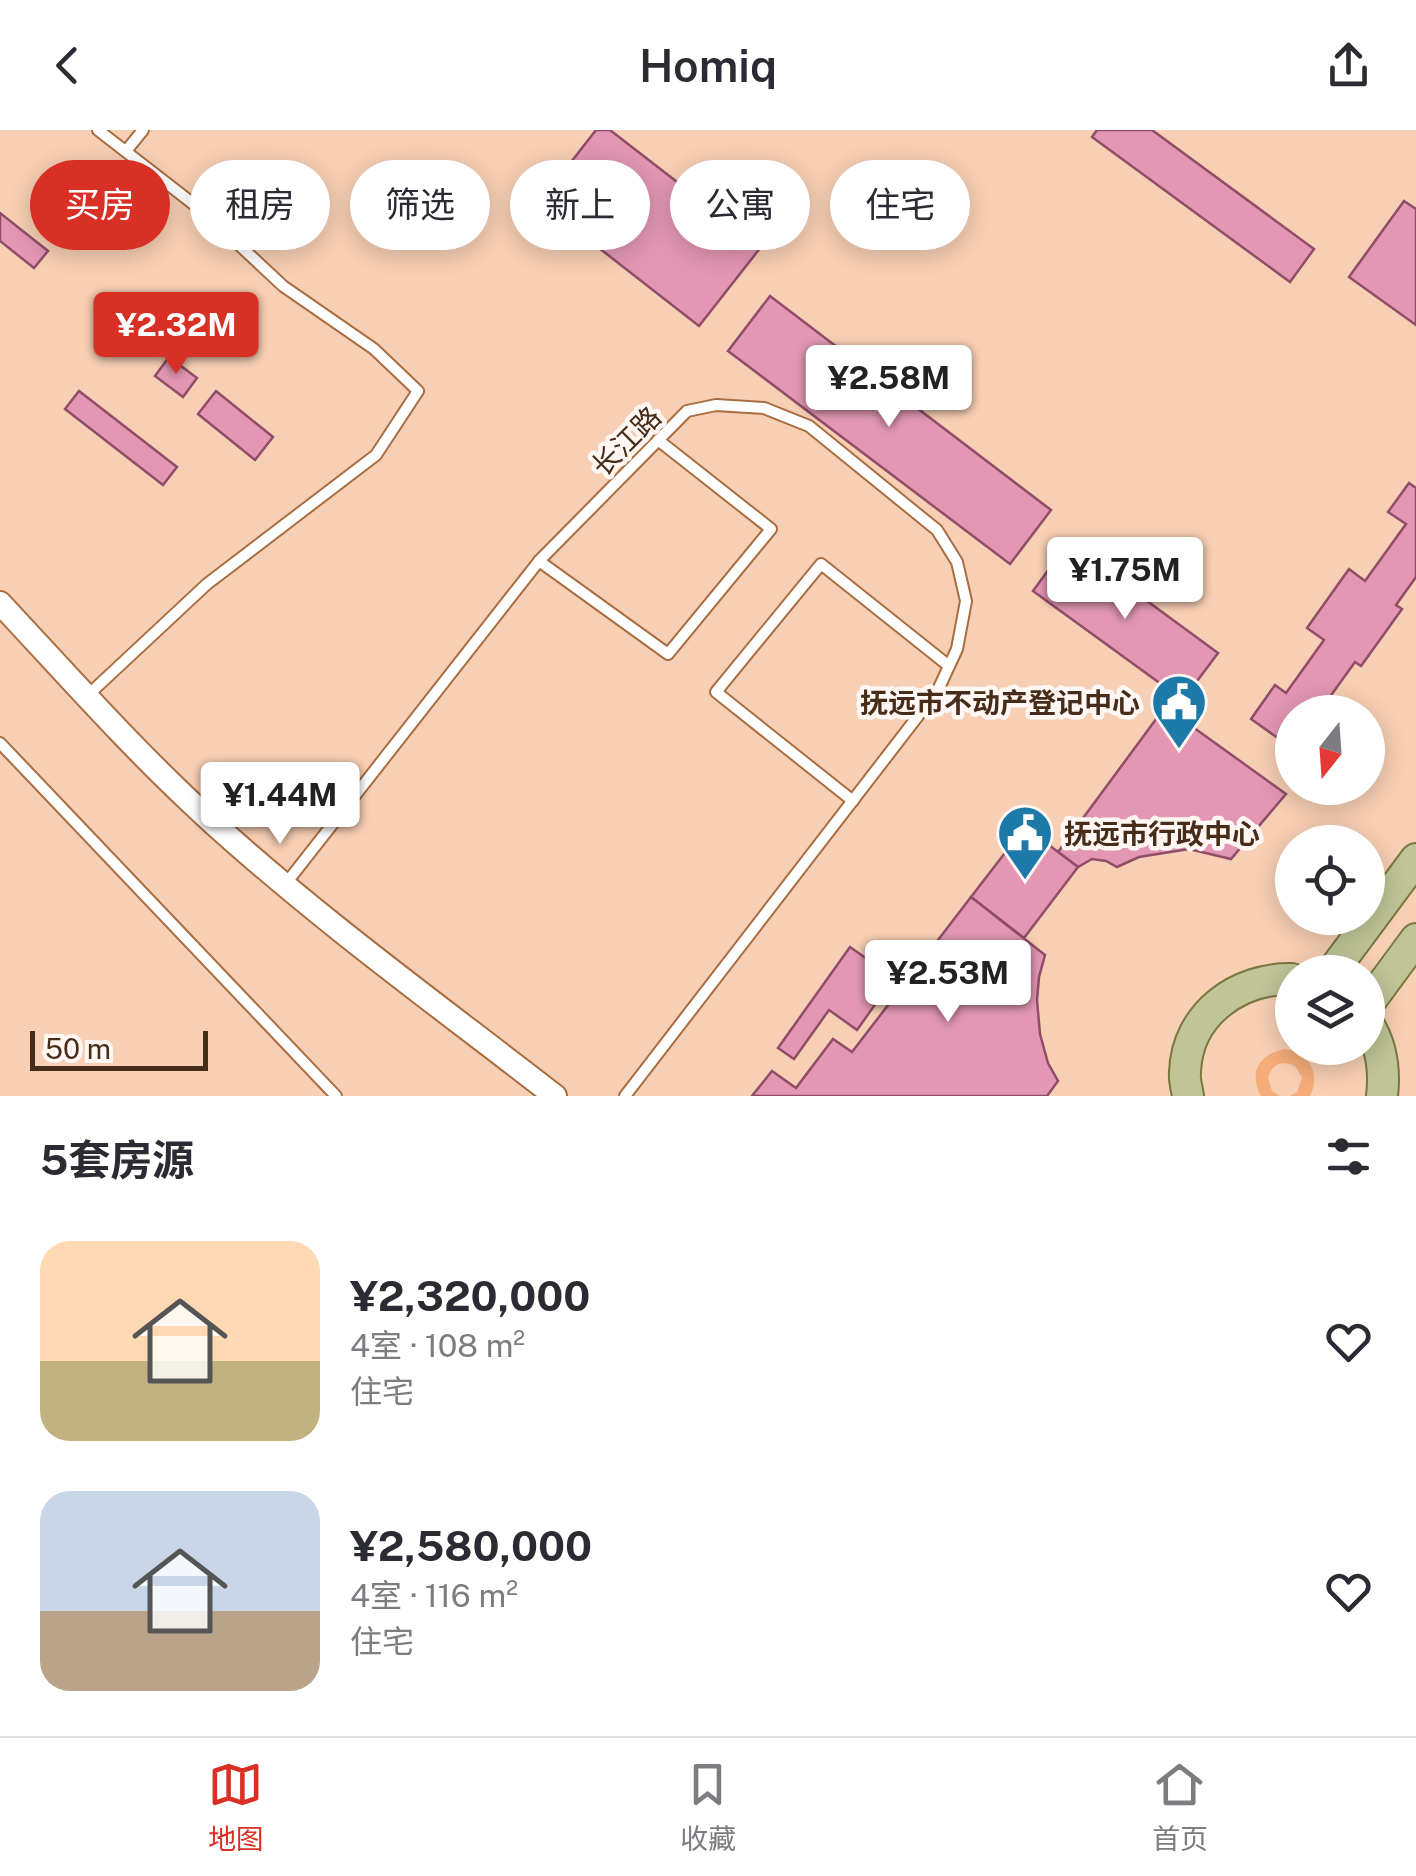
<!DOCTYPE html>
<html lang="zh">
<meta charset="utf-8">
<style>
body{margin:0;font-family:"Public Sans","Noto Sans SC",sans-serif;background:#f2f2f3;color:#2b2b33;height:100vh;display:flex;flex-direction:column;font-size:38px;white-space:nowrap}
*{box-sizing:border-box;margin:0}
p{font-size:32px;color:#7c7c81}
.icon{flex:none;width:55px;height:55px;fill:none;stroke:currentColor;stroke-width:2;stroke-linecap:round;stroke-linejoin:round}
.map{position:relative;height:966px;overflow:hidden}
.details{display:flex;flex-direction:column;background:#fff;flex:1}
.details>*{flex:none}
.guide{position:absolute;left:30px;top:30px;width:1358px;height:90px;display:flex;gap:20px}
.needle{width:65px;rotate:197deg}
.fabs{position:absolute;left:1275px;top:565px;display:grid;gap:20px}
.fabs a{display:grid;place-items:center;width:110px;height:110px;border-radius:50%;background:#fff;box-shadow:0 5px 25px #0003;font-size:50px}
.scale{position:absolute;left:30px;bottom:25px;width:178px;box-sizing:border-box;padding-left:10px;border:5px solid #462c19;border-top:0;font-size:28px;line-height:35px;white-space:nowrap;color:#462c19;-webkit-text-stroke:8px #fef7f3;paint-order:stroke}
.price{position:absolute;translate:-50% -85px;padding:0 22px;border-radius:10px;background:#fff;color:#222;font-size:32px;line-height:65px;filter:drop-shadow(0 2px 5px #0008)}
.price::after{content:'';position:absolute;left:50%;top:60px;width:30px;height:22px;margin-left:-15px;background:inherit;clip-path:polygon(0 0,100% 0,50% 100%)}
.price.selected{background:#d93025;color:#fff}
ul{padding:0;list-style:none}
li{display:flex;align-items:center;gap:30px;height:250px;padding:0 40px}
li span{display:grid;place-items:center;flex:none;width:280px;height:200px;border-radius:30px;color:#555}
li>.icon{margin-inline-start:auto}
span .icon{width:120px;height:120px;fill:#fffc;stroke-width:1}
li b{font-size:42px}
h2{display:flex;justify-content:space-between;align-items:center;height:120px;padding:0 40px;font-size:42px}
.pill{padding:0 35px;border-radius:45px;background:#fff;box-shadow:0 5px 25px #0003;font-size:35px;line-height:90px}
.pill.selected{background:#d93025;color:#fff}
header{display:flex;justify-content:space-between;align-items:center;height:130px;padding:0 40px;background:#fff;font-size:45px;font-weight:600}
.tab-bar{display:flex;justify-content:space-around;align-items:center;height:140px;border-top:2px solid #e1e1e2;background:#fff;font-size:28px;color:#7c7c81}
.tab-bar a{display:grid;justify-items:center;gap:5px}
.tab-bar .selected{color:#d93025}
.map>svg:first-child{display:block}
.green{fill:#f5ac79}
.building{fill:#e397b3;stroke:#914d68;stroke-width:2.5}
.lines{fill:none;stroke-linecap:round;stroke-linejoin:round}
.service-casing{stroke:#a96d40;stroke-width:14}
.tertiary-casing{stroke:#a96d40;stroke-width:26}
.primary-casing{stroke:#79763e;stroke-width:34}
.service{stroke:#fff;stroke-width:10}
.tertiary{stroke:#fff;stroke-width:22}
.primary{stroke:#bfc597;stroke-width:30}
.labels{text-anchor:middle;dominant-baseline:central;stroke-width:9;stroke-linejoin:round;paint-order:stroke}
.street-label{font-size:28px;fill:#462c19;stroke:#fef7f3}
.poi-label{font-size:28px;font-weight:bold;fill:#462c19;stroke:#fef7f3;text-anchor:end}
</style>
<header><svg class="icon" aria-label="back" viewBox="0 0 24 24"><path d="M15 5l-7 7 7 7"/></svg>Homiq<svg class="icon" aria-label="share" viewBox="0 0 24 24"><path d="M12 15V3M7 8l5-5 5 5M5 13v7h14v-7"/></svg></header>
<div class="map">
<svg width="1416" height="966" viewBox="0 0 1416 966">
<rect width="100%" height="100%" fill="#f7cfb4"/>
<path class="green" d="M 1285,919 C 1310,924 1321,943 1310,966 L 1290,966 L 1297,962 L 1302,948 L 1295,936 C 1282,930 1272,934 1268,948 L 1272,961 L 1280,966 L 1261,966 C 1248,942 1259,924 1285,919 Z"/>
<g class="building">
<path d="M 596,0 L 610,0 L 761,117 L 699,196 L 540,72 Z"/>
<path d="M 1097,0 L 1152,0 L 1314,119 L 1290,152 L 1092,7 Z"/>
<path d="M 1404,71 L 1416,79 L 1416,195 L 1349,147 Z"/>
<path d="M 0,83 L 48,121 L 34,138 L 0,111 Z"/>
<path d="M 770,166 L 1051,380 L 1010,434 L 728,221 Z"/>
<path d="M 169,227 L 197,248 L 183,267 L 155,246 Z"/>
<path d="M 79,261 L 177,337 L 163,355 L 65,279 Z"/>
<path d="M 216,261 L 273,307 L 255,330 L 198,284 Z"/>
<path d="M 1409,353 L 1416,358 L 1416,447 L 1396,475 L 1402,479 L 1361,536 L 1355,532 L 1319,582 L 1292,582 L 1292,618 L 1251,589 L 1275,555 L 1286,563 L 1324,510 L 1307,498 L 1349,439 L 1365,451 L 1406,394 L 1388,382 Z"/>
<path d="M 1068,413 L 1218,523 L 1183,570 L 1033,461 Z"/>
<path d="M 1165,577 L 1286,664 L 1231,729 L 1189,719 L 1139,727 L 1117,737 L 1106,731 L 1092,729 L 1078,737 L 1058,722 Z"/>
<path d="M 1025,697 L 1078,737 L 1024,808 L 971,767 Z"/>
<path d="M 971,767 L 1045,825 L 1039,847 L 1037,870 L 1040,904 L 1048,933 L 1058,951 L 1047,966 L 752,966 L 772,941 L 796,958 L 833,909 L 852,922 Z"/>
<path d="M 850,817 L 894,848 L 857,900 L 829,880 L 794,929 L 778,918 Z"/>
</g>
<g class="lines">
<g class="service-casing">
<g id="service">
<path d="M 126,21 L 143,0"/>
<path d="M 539,431 L 668,524 L 771,399 L 658,310"/>
<path d="M 87,566 L 207,454 L 376,325 L 418,261 L 374,219 L 283,156 L 205,83 L 98,0"/>
<path d="M 0,613 L 336,966"/>
<path d="M 853,671 L 716,562 L 821,434 L 949,536"/>
<path d="M 284,756 L 539,431 L 687,281 L 716,275 L 764,278 L 809,296 L 937,400 L 957,432 L 966,471 L 957,519 L 938,560 L 625,966"/>
</g>
</g>
<g class="tertiary-casing">
<path id="tertiary" d="M 0,473 C 69,547 136,623 211,691 C 320,790 439,876 555,966"/>
</g>
<g class="primary-casing">
<g id="primary">
<path d="M 1332,842 L 1416,729"/>
<path d="M 1368,874 L 1416,809"/>
<path d="M 1368,894 C 1382,916 1385,940 1382,966"/>
<path d="M 1188,966 C 1187,959 1184,950 1185,942 C 1187,884 1238,848 1292,849"/>
</g>
</g>
<use href="#service" class="service"/>
<use href="#tertiary" class="tertiary"/>
<use href="#primary" class="primary"/>
</g>
<defs>
<g id="civic-pin" transform="scale(2.875)"><path d="M0 17L-7.5 6A9.5 9.5 0 1 1 7.5 6Z" fill="#1d7aa8" stroke="#fef7f3"/><path d="M-.6-6.5H3V-4.5H.6V-3L4-1V1h2V6H-6V1h2V-1L-.6-3ZM-1.2 2.5V6h2.4V2.5Z" fill="#fff"/></g>
</defs>
<g fill-rule="evenodd">
<use href="#civic-pin" x="1179" y="572"/>
<use href="#civic-pin" x="1025" y="703"/>
</g>
<g class="labels">
<g class="street-label">
<text transform="translate(626 311) rotate(-45)">长江路</text>
</g>
<g class="poi-label">
<text x="1140" y="572">抚远市不动产登记中心</text>
<text x="1064" y="703" text-anchor="start">抚远市行政中心</text>
</g>
</g>
</svg>
<div class="fabs">
<a><svg class="needle" viewBox="-14 -14 28 28"><path d="M0-13l5 13h-10z" fill="#e53935"/><path d="M0 13l5-13h-10z" fill="#7c7c81"/></svg></a>
<a><svg class="icon" aria-label="locate" viewBox="0 0 24 24"><circle cx="12" cy="12" r="6"/><path d="M12 2v4M12 18v4M2 12h4M18 12h4"/></svg></a>
<a><svg class="icon" aria-label="layers" viewBox="0 0 24 24"><path d="M12 4l9 5-9 5-9-5zM3 14l9 5 9-5"/></svg></a>
</div>
<div class="scale">50 m</div>
<b class="price selected" style="left:176px;top:247px">¥2.32M</b>
<b class="price" style="left:889px;top:300px">¥2.58M</b>
<b class="price" style="left:1125px;top:492px">¥1.75M</b>
<b class="price" style="left:280px;top:717px">¥1.44M</b>
<b class="price" style="left:948px;top:895px">¥2.53M</b>
<div class="guide">
<a class="pill selected">买房</a>
<a class="pill">租房</a>
<a class="pill">筛选</a>
<a class="pill">新上</a>
<a class="pill">公寓</a>
<a class="pill">住宅</a>
</div>
</div>
<section class="details">
<h2>5套房源<svg class="icon" aria-label="filters" viewBox="0 0 24 24"><path d="M4 7h16M4 17h16"/><circle cx="9" cy="7" r="2"/><circle cx="15" cy="17" r="2"/></svg></h2>
<ul>
<li><span style="background:linear-gradient(#ffd9b3 60%,#c2b280 0)"><svg class="icon" aria-label="home" viewBox="0 0 24 24"><path d="M3 11l9-7 9 7M6 9v11h12V9"/></svg></span><div><b>¥2,320,000</b><p>4室 · 108 m²</p><p>住宅</p></div><svg class="icon" aria-label="heart" viewBox="0 0 24 24"><path d="M12 20l-8-8c-3-5 5-10 8-4 3-6 11-1 8 4z"/></svg></li>
<li><span style="background:linear-gradient(#c9d6e8 60%,#b9a48a 0)"><svg class="icon" aria-label="home" viewBox="0 0 24 24"><path d="M3 11l9-7 9 7M6 9v11h12V9"/></svg></span><div><b>¥2,580,000</b><p>4室 · 116 m²</p><p>住宅</p></div><svg class="icon" aria-label="heart" viewBox="0 0 24 24"><path d="M12 20l-8-8c-3-5 5-10 8-4 3-6 11-1 8 4z"/></svg></li>
</ul>
</section>
<nav class="tab-bar">
<a class="selected"><svg class="icon" aria-label="map" viewBox="0 0 24 24"><path d="M3 6l6-2 6 2 6-2v14l-6 2-6-2-6 2zM9 4v14M15 6v14"/></svg>地图</a>
<a><svg class="icon" aria-label="saved" viewBox="0 0 24 24"><path d="M7 4h10v16l-5-4-5 4z"/></svg>收藏</a>
<a><svg class="icon" aria-label="home" viewBox="0 0 24 24"><path d="M3 11l9-7 9 7M6 9v11h12V9"/></svg>首页</a>
</nav>
